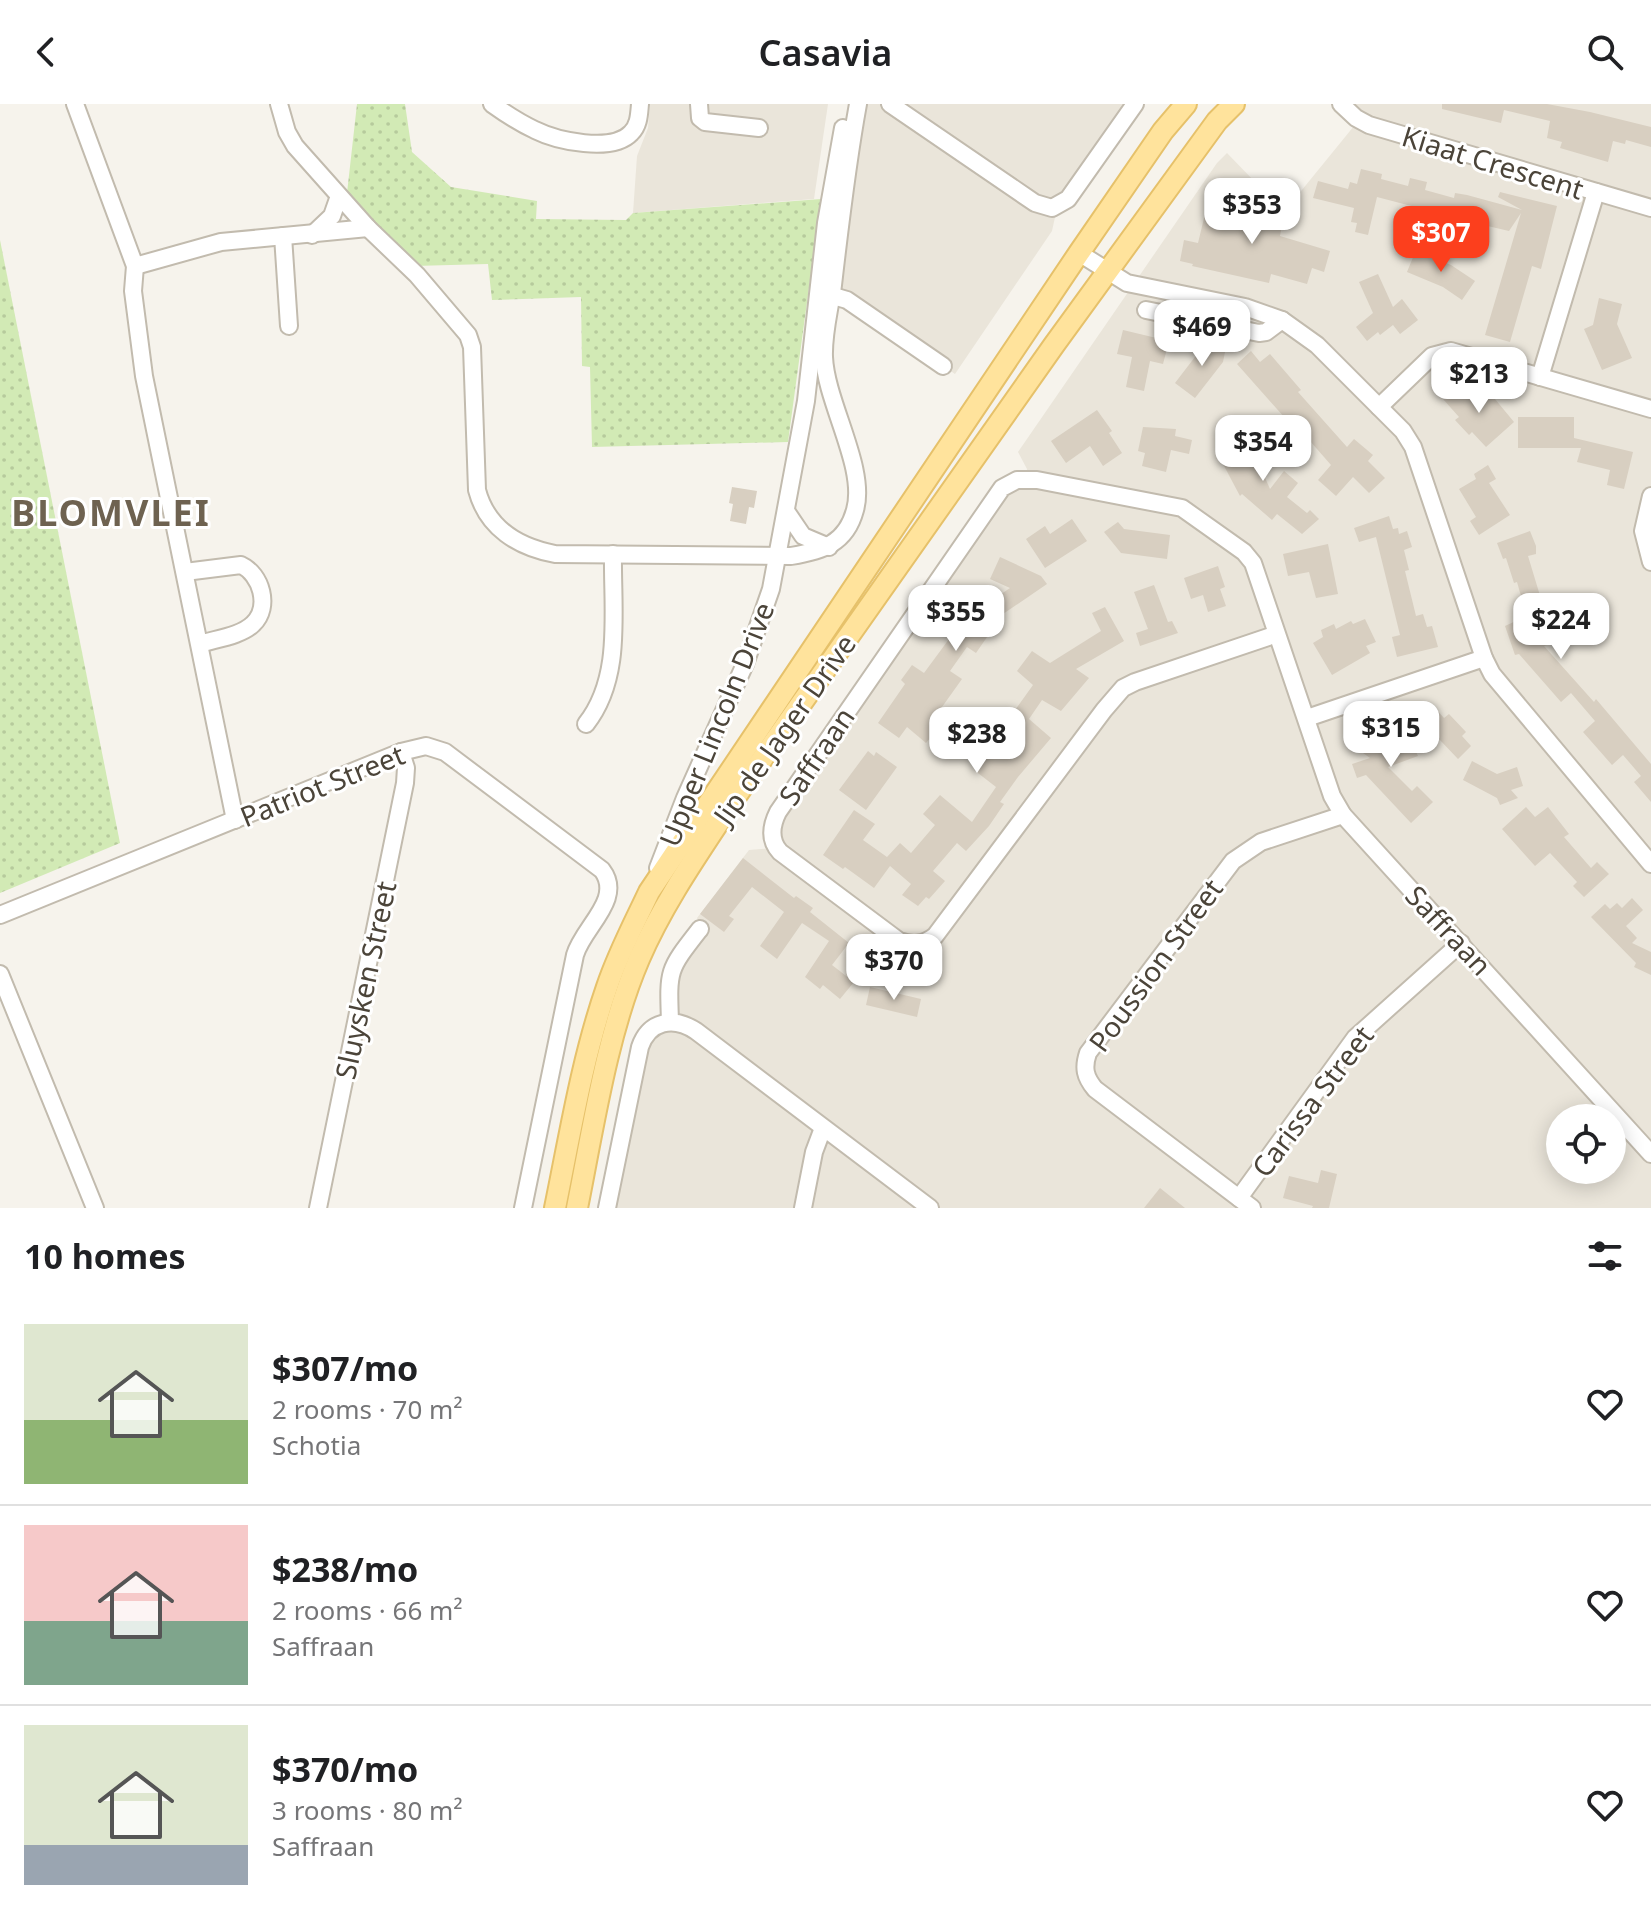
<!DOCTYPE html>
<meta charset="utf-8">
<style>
body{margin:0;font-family:"Noto Sans",sans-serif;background:#f2f2f2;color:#202124;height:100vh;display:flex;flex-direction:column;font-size:30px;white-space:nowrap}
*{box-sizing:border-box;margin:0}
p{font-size:26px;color:#757577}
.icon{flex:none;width:44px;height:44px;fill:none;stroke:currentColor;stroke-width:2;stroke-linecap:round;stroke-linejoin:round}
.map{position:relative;height:1104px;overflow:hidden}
.panel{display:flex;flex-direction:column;background:#fff;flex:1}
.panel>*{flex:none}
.tools{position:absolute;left:1546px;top:1000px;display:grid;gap:16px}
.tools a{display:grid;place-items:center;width:80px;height:80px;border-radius:50%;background:#fff;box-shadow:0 4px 20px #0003;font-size:40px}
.price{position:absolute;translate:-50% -68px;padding:0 18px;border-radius:16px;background:#fff;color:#222;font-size:26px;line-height:52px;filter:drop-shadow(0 2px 4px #0008)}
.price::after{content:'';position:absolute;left:50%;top:48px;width:24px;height:18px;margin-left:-12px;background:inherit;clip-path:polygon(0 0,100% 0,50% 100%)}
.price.active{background:#fc3f1d;color:#fff}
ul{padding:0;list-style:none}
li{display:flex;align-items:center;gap:24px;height:200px;padding:0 24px}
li+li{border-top:2px solid #e0e0e0}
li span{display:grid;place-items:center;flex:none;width:224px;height:160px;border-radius:0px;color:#555}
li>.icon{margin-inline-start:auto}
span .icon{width:96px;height:96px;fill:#fffc;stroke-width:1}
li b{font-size:34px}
h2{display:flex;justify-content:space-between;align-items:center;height:96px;padding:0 24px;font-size:34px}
header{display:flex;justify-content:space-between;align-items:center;height:104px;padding:0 24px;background:#fff;font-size:36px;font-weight:600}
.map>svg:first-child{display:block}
.residential{fill:#eae5da;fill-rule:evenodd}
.grass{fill:url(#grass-dots)}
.building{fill:#d8cfc1}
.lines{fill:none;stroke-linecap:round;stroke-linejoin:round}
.minor-casing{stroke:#c2bbae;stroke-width:20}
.major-casing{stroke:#e6c16a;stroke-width:24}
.minor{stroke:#fff;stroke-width:16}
.major{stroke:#ffe39c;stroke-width:20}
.labels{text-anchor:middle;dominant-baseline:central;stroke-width:6;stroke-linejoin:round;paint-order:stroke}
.street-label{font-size:28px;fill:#4b4439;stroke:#fff}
.district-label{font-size:36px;font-weight:bold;letter-spacing:2px;fill:#6e6250;stroke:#fff}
</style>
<header><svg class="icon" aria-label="back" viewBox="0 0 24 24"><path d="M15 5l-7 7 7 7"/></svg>Casavia<svg class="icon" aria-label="search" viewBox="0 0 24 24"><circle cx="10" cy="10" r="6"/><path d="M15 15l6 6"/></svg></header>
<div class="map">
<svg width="1651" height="1104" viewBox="0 0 1651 1104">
<defs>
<pattern id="grass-dots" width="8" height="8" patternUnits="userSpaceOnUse" patternTransform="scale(2)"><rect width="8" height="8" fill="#d2eab5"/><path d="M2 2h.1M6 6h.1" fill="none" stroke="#b6ca9c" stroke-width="1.8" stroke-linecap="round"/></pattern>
</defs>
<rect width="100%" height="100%" fill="#f6f3ec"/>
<g class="residential">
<path d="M 650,0 L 828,0 L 814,95 L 633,109 L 637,52 L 648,24 Z"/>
<path d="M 858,0 L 1135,0 L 1057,104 L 1052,127 L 955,270 L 839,191 Z"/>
<path d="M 1339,0 L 1651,0 L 1651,1104 L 607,1104 L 640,943 L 661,919 L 670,878 L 701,825 L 697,814 L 749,746 L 775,744 L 771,728 L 996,389 L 1026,374 L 1027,365 L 1018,348 L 1217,59 L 1227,49 L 1284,108 L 1354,22 ZM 1560,1014 L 1612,1014 L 1612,1066 L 1560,1066 Z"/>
</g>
<g class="grass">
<path d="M 357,0 L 405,0 L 412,48 L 451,83 L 537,97 L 536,115 L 626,116 L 633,109 L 821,95 L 788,338 L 592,343 L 590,263 L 582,262 L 581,193 L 492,196 L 488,160 L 414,162 L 347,89 Z"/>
<path d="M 0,136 L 120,739 L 0,789 Z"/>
</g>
<g class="building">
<path d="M 1442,0 L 1547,0 L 1590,8 L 1651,23 L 1651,43 L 1626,36 L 1625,40 L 1613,37 L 1608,58 L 1560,44 L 1562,38 L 1547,34 L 1550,17 L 1504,6 L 1501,19 L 1442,5 Z"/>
<path d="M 1361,65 L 1382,70 L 1381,75 L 1408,82 L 1410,74 L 1427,78 L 1425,86 L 1454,94 L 1455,89 L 1467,91 L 1522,106 L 1498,93 L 1500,88 L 1557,102 L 1541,165 L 1532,162 L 1510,238 L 1485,231 L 1521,109 L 1509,127 L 1479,120 L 1477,124 L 1437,114 L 1434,125 L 1414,120 L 1419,104 L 1377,93 L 1368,131 L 1355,128 L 1357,119 L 1351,118 L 1354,104 L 1313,94 L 1318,77 L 1348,85 L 1350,78 L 1357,80 Z"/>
<path d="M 1249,87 L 1259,89 L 1283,116 L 1280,132 L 1330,147 L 1324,168 L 1312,164 L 1307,180 L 1271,170 L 1269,179 L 1192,162 L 1193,160 L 1180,157 L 1184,136 L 1198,139 L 1206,106 L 1220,107 L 1241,119 Z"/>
<path d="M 1416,146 L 1451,161 L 1475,177 L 1462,196 L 1443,183 L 1407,168 Z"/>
<path d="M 1378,170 L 1393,203 L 1402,195 L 1418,216 L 1400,230 L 1393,221 L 1380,231 L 1378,228 L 1367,237 L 1356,223 L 1373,209 L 1359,178 Z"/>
<path d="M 1599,194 L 1622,200 L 1617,220 L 1632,254 L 1602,266 L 1584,225 L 1593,221 Z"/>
<path d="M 1123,226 L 1169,237 L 1163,260 L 1150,257 L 1144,287 L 1126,283 L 1132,253 L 1117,250 Z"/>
<path d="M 1201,238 L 1226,243 L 1223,258 L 1195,294 L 1175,279 L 1198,249 Z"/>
<path d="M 1251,247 L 1260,258 L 1270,250 L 1301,286 L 1298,288 L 1347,343 L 1354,335 L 1373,351 L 1368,357 L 1385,374 L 1369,389 L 1353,373 L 1336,392 L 1318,376 L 1331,361 L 1303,329 L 1283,347 L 1266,329 L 1285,314 L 1237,260 Z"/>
<path d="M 1462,279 L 1479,298 L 1490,289 L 1514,318 L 1486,343 L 1472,328 L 1469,331 L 1455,316 L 1459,313 L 1443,295 Z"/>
<path d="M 1097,306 L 1112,327 L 1109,329 L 1122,349 L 1103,362 L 1090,342 L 1066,359 L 1051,337 Z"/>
<path d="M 1518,313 L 1574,313 L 1574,334 L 1633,348 L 1624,385 L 1607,381 L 1610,366 L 1577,358 L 1581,344 L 1518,344 Z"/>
<path d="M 1243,319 L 1258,352 L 1256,353 L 1270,385 L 1284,367 L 1298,379 L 1287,393 L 1307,409 L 1310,406 L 1319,415 L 1302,430 L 1277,410 L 1272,416 L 1242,390 L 1240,392 L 1223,360 L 1235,354 L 1223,329 Z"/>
<path d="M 1143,323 L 1176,325 L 1175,332 L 1192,336 L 1189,350 L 1171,346 L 1166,368 L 1142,362 L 1145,349 L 1138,347 Z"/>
<path d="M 1488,361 L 1496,375 L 1489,379 L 1510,411 L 1479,431 L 1470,417 L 1476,413 L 1459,385 L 1476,375 L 1474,370 Z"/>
<path d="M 732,383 L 757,387 L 754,404 L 749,403 L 746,420 L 730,417 L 733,400 L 729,399 Z"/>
<path d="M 1389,412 L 1393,425 L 1398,424 L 1399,430 L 1407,427 L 1412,443 L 1404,446 L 1409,466 L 1405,467 L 1416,512 L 1423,510 L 1427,523 L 1432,522 L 1438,543 L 1397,553 L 1392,533 L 1400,531 L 1376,433 L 1359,438 L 1354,424 Z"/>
<path d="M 1072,415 L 1087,437 L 1045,464 L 1026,435 L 1045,422 L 1050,430 Z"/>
<path d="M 1118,418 L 1124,425 L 1170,431 L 1167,455 L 1121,449 L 1104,428 Z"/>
<path d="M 1530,427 L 1536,442 L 1536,450 L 1528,452 L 1548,518 L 1559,514 L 1566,535 L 1544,542 L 1594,598 L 1596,595 L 1651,660 L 1651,698 L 1634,678 L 1641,672 L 1623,651 L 1612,661 L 1583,628 L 1595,617 L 1571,589 L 1561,598 L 1519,550 L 1515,551 L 1505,522 L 1520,515 L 1518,509 L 1525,506 L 1517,478 L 1514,479 L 1506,454 L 1503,455 L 1497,439 Z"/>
<path d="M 1328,440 L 1338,490 L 1316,494 L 1309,468 L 1288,472 L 1283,450 Z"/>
<path d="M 1000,453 L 1041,472 L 1047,480 L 1003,510 L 976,549 L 967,543 L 950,567 L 962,575 L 932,617 L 940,622 L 926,639 L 907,623 L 899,634 L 878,619 L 905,580 L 901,576 L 912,561 L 924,569 L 952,531 L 939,523 L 949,509 L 956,513 L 972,491 L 985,501 L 1010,484 L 990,475 Z"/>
<path d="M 1218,462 L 1225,483 L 1220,485 L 1226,502 L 1208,508 L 1203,491 L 1191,495 L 1184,474 Z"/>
<path d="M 1154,481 L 1168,518 L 1172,517 L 1178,529 L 1140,542 L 1136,529 L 1148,525 L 1134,488 Z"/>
<path d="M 1105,503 L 1124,537 L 1076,565 L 1089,574 L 1061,607 L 1042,596 L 1029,615 L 1051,634 L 1018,673 L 1000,698 L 1004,700 L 989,722 L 966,747 L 957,739 L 933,767 L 945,777 L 929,795 L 926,793 L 918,802 L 902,791 L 911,780 L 890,762 L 874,784 L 845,763 L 843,765 L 823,751 L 854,706 L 875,720 L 863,736 L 887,753 L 900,739 L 911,749 L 935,721 L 923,710 L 940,691 L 972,718 L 996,683 L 974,666 L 1000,633 L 990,624 L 1005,603 L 1013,609 L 1033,581 L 1017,567 L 1032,547 L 1050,559 L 1101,527 L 1092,509 Z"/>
<path d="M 1365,515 L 1376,538 L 1366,542 L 1370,549 L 1332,571 L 1313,539 L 1323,533 L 1321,526 L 1334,520 L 1336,525 L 1351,517 L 1353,520 Z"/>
<path d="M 1434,603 L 1444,614 L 1449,610 L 1466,628 L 1462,632 L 1471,642 L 1458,655 L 1421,616 Z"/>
<path d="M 1404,622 L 1418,652 L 1388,663 L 1412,687 L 1417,682 L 1433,698 L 1411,719 L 1366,671 L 1357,674 L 1352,660 L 1370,654 L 1352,641 L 1363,624 L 1377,634 Z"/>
<path d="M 868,647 L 874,652 L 876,648 L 897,663 L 866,706 L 839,686 Z"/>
<path d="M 1472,657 L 1497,670 L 1517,663 L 1523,682 L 1511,686 L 1518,694 L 1500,701 L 1497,694 L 1463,676 Z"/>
<path d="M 1526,703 L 1535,713 L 1548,703 L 1569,730 L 1564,733 L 1591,764 L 1597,758 L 1609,770 L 1584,793 L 1573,782 L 1577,778 L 1550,749 L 1535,762 L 1502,725 Z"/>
<path d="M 743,754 L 794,794 L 796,792 L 813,804 L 810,808 L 849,839 L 832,861 L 854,878 L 840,895 L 823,881 L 820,885 L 805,873 L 829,837 L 802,819 L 777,855 L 760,842 L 784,808 L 752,783 L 729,812 L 734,815 L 724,828 L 700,810 Z"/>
<path d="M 1632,794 L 1643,806 L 1626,822 L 1637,834 L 1632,839 L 1651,848 L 1651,871 L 1634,863 L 1636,859 L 1591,813 L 1605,800 L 1610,805 L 1617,799 L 1622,804 Z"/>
<path d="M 870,883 L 921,895 L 917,913 L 866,901 Z"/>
<path d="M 1321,1066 L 1337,1070 L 1329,1104 L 1312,1104 L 1313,1102 L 1283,1094 L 1289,1072 L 1318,1079 Z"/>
<path d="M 1160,1084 L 1185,1104 L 1144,1104 Z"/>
</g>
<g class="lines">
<g class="minor-casing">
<g id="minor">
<path d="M 75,0 L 135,162 L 133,187 L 144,272 L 235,716"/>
<path d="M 279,0 L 287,28 L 295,42 L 368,124 L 417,171 L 468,231 L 472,243 L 477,386 C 487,424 518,443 555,450 L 791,452 C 822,447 846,440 855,406 C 867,364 826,299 824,253 C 823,229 830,205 833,181 C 840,120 847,60 858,0"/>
<path d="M 492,0 C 506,10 520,19 535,26 C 557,37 612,49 631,29 C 639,21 639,11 640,0"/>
<path d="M 699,0 L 700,14 L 705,18 L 759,24"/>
<path d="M 890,0 L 1035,99 L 1052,104 L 1068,95 L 1135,0"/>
<path d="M 1341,0 L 1356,14 L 1369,21 L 1651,104"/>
<path d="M 312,131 L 332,112 L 339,92"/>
<path d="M 283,132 L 289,222"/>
<path d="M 1079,149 L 1127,179 L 1245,203 L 1282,216 L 1317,241 L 1403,327 L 1413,343 L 1484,554 L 1492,570 L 1651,760"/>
<path d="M 135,162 L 221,138 L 368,124"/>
<path d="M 823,189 L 847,196 L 943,262"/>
<path d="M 1146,206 L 1259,229 L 1266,228 L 1282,216"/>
<path d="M 1540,273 L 1596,88"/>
<path d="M 1379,303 L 1432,252 L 1451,247 L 1651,305"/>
<path d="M 1651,392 L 1643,427 L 1651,458"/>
<path d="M 786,407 L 803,432 L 829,443"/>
<path d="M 185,468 L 241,461 C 261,470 271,503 253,520 C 241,532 215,535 200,540"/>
<path d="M 1277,530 L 1135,578 L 1123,584 L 1104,606 L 935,832 C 923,841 913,842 899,837 L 780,748 C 769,736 771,722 778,708 L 1002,384 L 1017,376 L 1037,376 L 1182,404 L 1244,448 L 1253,459 L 1332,692 L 1343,711 L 1651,1050"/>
<path d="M 1307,614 L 1484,554"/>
<path d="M 586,620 C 623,573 612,507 613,450"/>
<path d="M 658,764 L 685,694 L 745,560 L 771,485 L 806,297 L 826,119 L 843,24"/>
<path d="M 0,811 L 401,648 L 426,642 L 445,648 L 602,766 C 624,795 583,823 575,851 L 523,1104"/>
<path d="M 0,870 L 95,1104"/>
<path d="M 670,917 C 668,865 668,866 700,825"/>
<path d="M 1239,1094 L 1355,934 L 1461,839"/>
<path d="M 318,1104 L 405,679 L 406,664 L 401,648"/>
<path d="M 607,1104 L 640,943 C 649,917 673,912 696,927 L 930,1104"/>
<path d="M 803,1104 L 814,1048 L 823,1024"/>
<path d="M 1252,1104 L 1095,985 C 1085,973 1083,964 1088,949 L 1233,757 L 1261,738 L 1343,711"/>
</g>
</g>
<g class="major-casing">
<g id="major">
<path d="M 555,1104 C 570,1031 582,955 607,883 C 618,850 634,820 649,788 L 1079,149 L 1163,27 L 1186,0"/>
<path d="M 577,1104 C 593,1024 607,929 639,855 C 664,797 702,744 736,692 L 1054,241 L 1217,17 L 1234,0"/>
</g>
</g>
<use href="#minor" class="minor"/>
<use href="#major" class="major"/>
</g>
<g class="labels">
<g class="street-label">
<text transform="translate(1493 58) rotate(17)">Kiaat Crescent</text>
<text transform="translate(716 620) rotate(-68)">Upper Lincoln Drive</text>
<text transform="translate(784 625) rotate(-55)">Jip de Jager Drive</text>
<text transform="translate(816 652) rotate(-56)">Saffraan</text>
<text transform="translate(322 681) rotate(-22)">Patriot Street</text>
<text transform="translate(1449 826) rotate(47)">Saffraan</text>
<text transform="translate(1155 861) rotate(-54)">Poussion Street</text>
<text transform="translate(365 876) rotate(-78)">Sluysken Street</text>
<text transform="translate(1312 997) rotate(-53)">Carissa Street</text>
</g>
<g class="district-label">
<text x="111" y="408">BLOMVLEI</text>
</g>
</g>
</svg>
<div class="tools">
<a><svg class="icon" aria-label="locate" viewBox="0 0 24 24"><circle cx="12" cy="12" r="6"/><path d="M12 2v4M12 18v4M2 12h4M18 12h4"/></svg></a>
</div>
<b class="price" style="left:1252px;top:142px">$353</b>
<b class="price active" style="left:1441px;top:170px">$307</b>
<b class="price" style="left:1202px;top:264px">$469</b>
<b class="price" style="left:1479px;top:311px">$213</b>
<b class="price" style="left:1263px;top:379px">$354</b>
<b class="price" style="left:956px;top:549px">$355</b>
<b class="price" style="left:1561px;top:557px">$224</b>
<b class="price" style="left:1391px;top:665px">$315</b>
<b class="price" style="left:977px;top:671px">$238</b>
<b class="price" style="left:894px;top:898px">$370</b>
</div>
<section class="panel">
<h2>10 homes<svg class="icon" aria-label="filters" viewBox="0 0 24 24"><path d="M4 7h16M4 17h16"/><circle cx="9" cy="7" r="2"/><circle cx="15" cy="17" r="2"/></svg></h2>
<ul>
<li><span style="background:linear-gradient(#dfe7d0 60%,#8fb573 0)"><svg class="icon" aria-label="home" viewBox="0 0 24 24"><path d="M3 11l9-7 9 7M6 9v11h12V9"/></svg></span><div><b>$307/mo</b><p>2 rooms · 70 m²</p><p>Schotia</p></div><svg class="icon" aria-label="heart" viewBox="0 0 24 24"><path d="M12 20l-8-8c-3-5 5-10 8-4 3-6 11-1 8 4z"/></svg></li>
<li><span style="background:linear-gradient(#f6c9c9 60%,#7fa58c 0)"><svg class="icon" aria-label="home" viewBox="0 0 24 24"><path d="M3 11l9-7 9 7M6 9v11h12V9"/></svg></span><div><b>$238/mo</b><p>2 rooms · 66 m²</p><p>Saffraan</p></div><svg class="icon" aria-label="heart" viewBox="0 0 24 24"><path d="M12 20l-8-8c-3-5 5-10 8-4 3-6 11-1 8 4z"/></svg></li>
<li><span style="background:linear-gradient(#dfe7d0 75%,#9aa5b1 0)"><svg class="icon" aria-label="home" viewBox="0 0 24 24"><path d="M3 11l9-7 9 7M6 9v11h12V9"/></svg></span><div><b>$370/mo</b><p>3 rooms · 80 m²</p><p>Saffraan</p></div><svg class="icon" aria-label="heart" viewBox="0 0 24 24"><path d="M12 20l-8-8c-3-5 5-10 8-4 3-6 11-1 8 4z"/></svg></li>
</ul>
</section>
